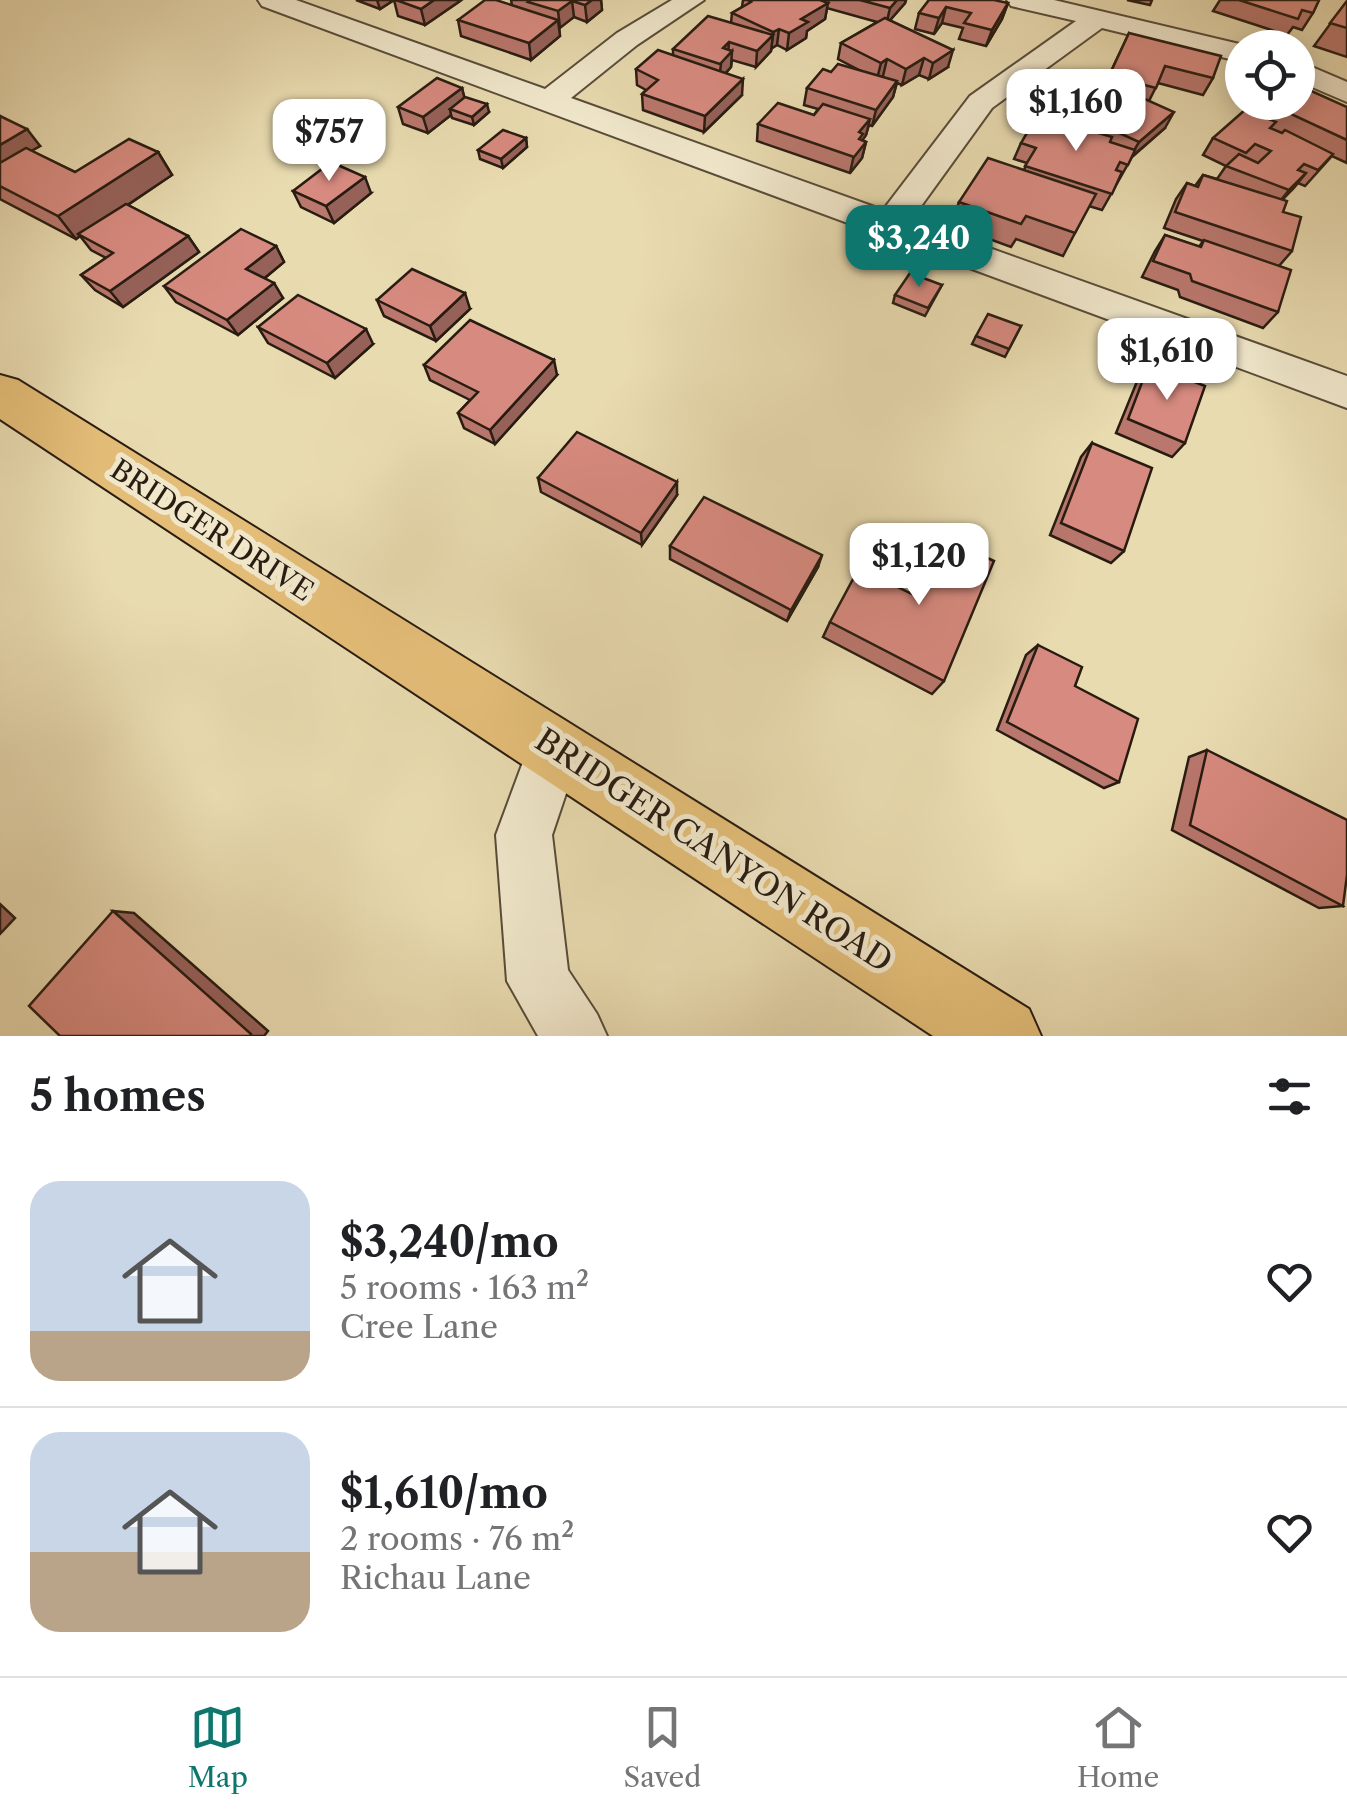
<!DOCTYPE html>
<meta charset="utf-8">
<style>
body{margin:0;font-family:"Libre Caslon Text",serif;background:#f6f6f6;color:#202124;height:100vh;display:flex;flex-direction:column;font-size:38px;white-space:nowrap}
*{box-sizing:border-box;margin:0}
p{font-size:32px;color:#757577}
.icon{flex:none;width:55px;height:55px;fill:none;stroke:currentColor;stroke-width:2;stroke-linecap:round;stroke-linejoin:round}
.map{position:relative;height:1036px;overflow:hidden}
.panel{display:flex;flex-direction:column;background:#fff;flex:1}
.panel>*{flex:none}
.fabs{position:absolute;left:1225px;top:30px;display:grid;gap:20px}
.fabs a{display:grid;place-items:center;width:90px;height:90px;border-radius:50%;background:#fff;box-shadow:0 5px 25px #0003;font-size:50px}
.price{position:absolute;translate:-50% -85px;padding:0 22px;border-radius:20px;background:#fff;color:#222;font-size:32px;line-height:65px;filter:drop-shadow(0 2px 5px #0008)}
.price::after{content:'';position:absolute;left:50%;top:60px;width:30px;height:22px;margin-left:-15px;background:inherit;clip-path:polygon(0 0,100% 0,50% 100%)}
.price.active{background:#0f766e;color:#fff}
ul{padding:0;list-style:none}
li{display:flex;align-items:center;gap:30px;height:250px;padding:0 30px}
li+li{border-top:2px solid #e0e0e0}
li span{display:grid;place-items:center;flex:none;width:280px;height:200px;border-radius:30px;color:#555}
li>.icon{margin-inline-start:auto}
span .icon{width:120px;height:120px;fill:#fffc;stroke-width:1}
li b{font-size:42px}
h2{display:flex;justify-content:space-between;align-items:center;height:120px;padding:0 30px;font-size:42px}
.tab-bar{display:flex;justify-content:space-around;align-items:center;height:140px;border-top:2px solid #e0e0e0;background:#fff;font-size:28px;color:#757577}
.tab-bar a{display:grid;justify-items:center;gap:5px}
.tab-bar .active{color:#0f766e}
.map>svg:first-child{display:block}
.lines{fill:none;stroke-linecap:round;stroke-linejoin:round}
.minor-casing{stroke:#584c39;stroke-width:4}
.major-casing{stroke:#281c11;stroke-width:4}
.minor{fill:#f1e8cc;fill-rule:evenodd}
.major{fill:#e4be78;fill-rule:evenodd}
.wall{fill:#b9776d;stroke:#281c11;stroke-width:2.5}
.shaded-wall{fill:#966159;stroke:#281c11;stroke-width:2.5}
.building{fill:#d78a7f;stroke:#281c11;stroke-width:2.5}
.labels{text-anchor:middle;dominant-baseline:central;stroke-width:10;stroke-linejoin:round;paint-order:stroke}
.street-label{font-size:28px;fill:#281c11;stroke:#f1e8cc}
.near-street-label{font-size:32px;fill:#281c11;stroke:#f1e8cc}
</style>
<div class="map">
<svg width="1347" height="1036" viewBox="0 0 1347 1036">
<rect width="100%" height="100%" fill="#e9dbb0"/>
<filter id="stains"><feTurbulence type="fractalNoise" baseFrequency=".002" numOctaves="4"/><feColorMatrix values="0 0 0 0 .2 0 0 0 0 .09 0 0 0 0 .02 0 0 0 .5 -.17"/></filter>
<radialGradient id="worn" r=".72"><stop offset=".6" stop-color="#630" stop-opacity="0"/><stop offset="1" stop-color="#630" stop-opacity=".3"/></radialGradient>
<g class="lines">
<g class="minor-casing">
<g id="minor">
<path d="M 258,0 L 296,0 L 545,89 L 617,33 L 672,0 L 704,0 L 637,45 L 571,98 L 883,210 L 970,96 L 1076,21 L 1011,6 L 1007,0 L 1054,0 L 1252,47 L 1242,48 L 1242,62 L 1102,28 L 992,108 L 911,220 L 1347,376 L 1347,408 L 262,6 Z"/>
<path d="M 1298,61 L 1347,82 L 1347,102 L 1298,81 Z"/>
<path d="M 555,719 L 574,727 L 582,746 L 552,835 L 568,970 L 597,1014 L 607,1036 L 538,1036 L 507,981 L 496,835 L 536,727 Z"/>
</g>
</g>
<g class="major-casing">
<path id="major" d="M 0,375 L 18,380 L 1029,1009 L 1041,1036 L 933,1036 L 0,419 Z"/>
</g>
<use href="#minor" class="minor"/>
<use href="#major" class="major"/>
</g>
<g class="wall">
<path d="M 356,0 L 394,0 L 380,9 Z"/>
<path d="M 394,0 L 460,1 L 425,25 L 398,16 Z"/>
<path d="M 511,0 L 601,0 L 602,10 L 587,22 L 574,17 L 559,27 L 560,36 L 531,60 L 461,36 L 458,20 L 512,5 Z"/>
<path d="M 743,0 L 906,0 L 905,3 L 890,20 L 948,67 L 929,79 L 919,75 L 902,85 L 897,83 L 893,97 L 872,126 L 869,125 L 866,135 L 862,140 L 866,142 L 862,158 L 850,173 L 757,141 L 758,124 L 814,115 L 818,109 L 804,105 L 807,88 L 831,72 L 859,70 L 838,59 L 841,43 L 877,22 L 827,8 L 825,19 L 807,31 L 806,38 L 787,50 L 777,45 L 771,48 L 771,51 L 756,67 L 732,60 L 731,67 L 726,73 L 742,95 L 704,132 L 643,110 L 642,94 L 646,90 L 637,85 L 636,69 L 673,55 L 673,49 L 731,23 L 732,13 L 742,7 Z"/>
<path d="M 929,0 L 1008,3 L 1002,19 L 986,46 L 959,39 L 963,28 L 942,23 L 934,34 L 915,29 L 919,13 Z"/>
<path d="M 1127,0 L 1152,0 L 1150,5 Z"/>
<path d="M 1220,0 L 1319,0 L 1313,13 L 1302,30 L 1293,27 L 1287,35 L 1213,11 Z"/>
<path d="M 1347,1 L 1347,57 L 1314,46 Z"/>
<path d="M 1129,33 L 1213,78 L 1203,95 L 1158,83 L 1149,101 L 1165,128 L 1132,157 L 1102,210 L 1089,206 L 1063,256 L 1016,239 L 1011,247 L 951,225 L 959,202 L 1024,170 L 1027,163 L 1014,159 L 1021,143 L 1045,124 L 1061,122 L 1066,109 L 1072,105 L 1066,102 L 1073,85 L 1106,82 Z"/>
<path d="M 462,88 L 464,97 L 489,112 L 474,125 L 452,118 L 451,115 L 428,133 L 403,124 L 398,107 Z"/>
<path d="M 1242,98 L 1242,102 L 1298,102 L 1347,107 L 1347,163 L 1332,156 L 1305,186 L 1298,183 L 1282,200 L 1283,212 L 1292,251 L 1279,266 L 1278,312 L 1263,328 L 1180,297 L 1178,290 L 1142,277 L 1155,251 L 1165,235 L 1199,247 L 1203,241 L 1164,228 L 1176,199 L 1187,183 L 1195,186 L 1203,175 L 1217,179 L 1226,166 L 1203,155 L 1213,138 L 1270,119 L 1272,117 L 1240,102 Z"/>
<path d="M 0,116 L 40,146 L 31,151 L 75,172 L 158,152 L 172,175 L 128,205 L 188,236 L 199,252 L 123,307 L 95,290 L 81,275 L 106,258 L 91,250 L 80,236 L 76,239 L 0,199 Z"/>
<path d="M 526,138 L 527,147 L 503,168 L 480,159 L 478,150 Z"/>
<path d="M 293,191 L 371,193 L 334,223 L 301,207 Z"/>
<path d="M 276,246 L 284,262 L 265,278 L 283,298 L 238,335 L 176,302 L 164,286 Z"/>
<path d="M 942,285 L 925,316 L 893,303 L 895,295 Z"/>
<path d="M 377,300 L 470,309 L 436,341 L 384,316 Z"/>
<path d="M 1021,326 L 1005,357 L 972,344 L 976,336 Z"/>
<path d="M 258,327 L 373,344 L 335,378 L 268,343 Z"/>
<path d="M 1149,364 L 1185,443 L 1172,457 L 1116,433 L 1138,379 Z"/>
<path d="M 424,365 L 557,375 L 495,444 L 464,428 L 458,413 L 470,400 L 430,380 Z"/>
<path d="M 1092,443 L 1124,551 L 1111,563 L 1050,535 L 1081,457 Z"/>
<path d="M 538,478 L 677,495 L 642,545 L 541,492 Z"/>
<path d="M 939,536 L 944,681 L 932,694 L 823,637 L 830,622 L 910,593 L 928,554 Z"/>
<path d="M 670,546 L 818,567 L 787,621 L 670,559 Z"/>
<path d="M 1038,645 L 1075,686 L 1119,782 L 1104,788 L 997,730 L 1026,655 Z"/>
<path d="M 1207,750 L 1343,906 L 1319,908 L 1172,830 L 1189,757 Z"/>
</g>
<g class="shaded-wall">
<path d="M 377,0 L 394,0 L 380,9 Z"/>
<path d="M 434,0 L 460,0 L 460,1 L 425,25 L 421,9 Z"/>
<path d="M 592,0 L 601,0 L 602,10 L 587,22 L 585,5 Z"/>
<path d="M 897,0 L 906,0 L 905,3 L 886,25 L 890,8 Z"/>
<path d="M 572,1 L 574,17 L 560,28 L 558,11 Z"/>
<path d="M 828,3 L 825,19 L 807,31 L 806,38 L 787,50 L 789,33 L 801,19 Z"/>
<path d="M 1008,3 L 1002,19 L 986,46 L 992,30 Z"/>
<path d="M 946,7 L 942,23 L 934,34 L 939,18 Z"/>
<path d="M 558,20 L 560,36 L 531,60 L 529,43 Z"/>
<path d="M 779,29 L 777,45 L 771,49 L 773,32 Z"/>
<path d="M 773,35 L 771,51 L 756,67 L 757,51 Z"/>
<path d="M 729,42 L 728,55 L 732,51 L 731,67 L 719,80 L 723,48 Z"/>
<path d="M 953,50 L 948,67 L 929,79 L 933,63 Z"/>
<path d="M 924,58 L 919,75 L 902,85 L 906,69 Z"/>
<path d="M 887,59 L 883,76 L 877,79 L 881,63 Z"/>
<path d="M 743,79 L 742,95 L 704,132 L 705,116 Z"/>
<path d="M 897,81 L 893,97 L 872,126 L 876,110 Z"/>
<path d="M 462,88 L 466,104 L 450,109 L 451,115 L 428,133 L 423,117 Z"/>
<path d="M 487,104 L 489,112 L 474,125 L 472,117 Z"/>
<path d="M 1174,112 L 1165,128 L 1129,159 L 1139,142 Z"/>
<path d="M 870,119 L 866,135 L 862,141 L 866,142 L 862,158 L 850,173 L 859,132 Z"/>
<path d="M 27,129 L 40,146 L 0,169 L 0,145 Z"/>
<path d="M 526,138 L 527,147 L 503,168 L 501,159 Z"/>
<path d="M 158,152 L 172,175 L 81,236 L 78,234 L 80,236 L 76,239 L 58,216 Z"/>
<path d="M 1306,173 L 1293,189 L 1276,206 L 1289,190 Z"/>
<path d="M 365,177 L 371,193 L 334,223 L 326,206 Z"/>
<path d="M 188,236 L 199,252 L 123,307 L 110,291 Z"/>
<path d="M 276,246 L 284,262 L 256,285 L 246,269 Z"/>
<path d="M 274,283 L 283,298 L 238,335 L 227,320 Z"/>
<path d="M 465,293 L 470,309 L 436,341 L 430,326 Z"/>
<path d="M 366,329 L 373,344 L 335,378 L 327,363 Z"/>
<path d="M 554,360 L 557,375 L 495,444 L 490,430 Z"/>
<path d="M 677,482 L 677,495 L 642,545 L 641,533 Z"/>
<path d="M 822,555 L 818,567 L 787,621 L 791,610 Z"/>
<path d="M 0,904 L 15,918 L 0,934 Z"/>
<path d="M 113,911 L 134,913 L 268,1031 L 264,1036 L 250,1036 Z"/>
</g>
<g class="building">
<path d="M 396,0 L 434,0 L 421,9 Z"/>
<path d="M 485,0 L 496,0 L 558,20 L 529,43 L 458,20 Z"/>
<path d="M 531,0 L 592,0 L 585,5 L 572,1 L 558,11 L 528,2 Z"/>
<path d="M 748,0 L 820,0 L 828,3 L 801,19 L 808,22 L 789,33 L 779,29 L 773,32 L 732,13 L 751,2 Z"/>
<path d="M 860,0 L 897,0 L 890,8 Z"/>
<path d="M 929,0 L 994,0 L 1008,3 L 992,30 L 964,23 L 971,13 L 946,7 L 939,18 L 919,13 Z"/>
<path d="M 1239,0 L 1319,0 L 1313,13 L 1302,10 L 1298,19 Z"/>
<path d="M 1347,1 L 1347,28 L 1330,23 Z"/>
<path d="M 708,16 L 773,35 L 757,51 L 729,42 L 723,48 L 732,51 L 720,64 L 673,49 Z"/>
<path d="M 885,18 L 953,50 L 933,63 L 924,58 L 906,69 L 887,59 L 881,63 L 841,43 Z"/>
<path d="M 1129,33 L 1221,56 L 1213,78 L 1165,66 L 1156,88 L 1109,76 Z"/>
<path d="M 658,50 L 743,79 L 705,116 L 642,94 L 658,80 L 636,69 Z"/>
<path d="M 838,64 L 897,81 L 876,110 L 807,88 L 823,69 L 831,72 Z"/>
<path d="M 1089,74 L 1174,112 L 1139,142 L 1066,109 L 1089,92 L 1073,85 Z"/>
<path d="M 437,78 L 462,88 L 423,117 L 398,107 Z"/>
<path d="M 1298,85 L 1347,107 L 1347,140 L 1278,108 L 1285,102 L 1298,102 Z"/>
<path d="M 465,97 L 487,104 L 472,117 L 450,109 Z"/>
<path d="M 778,103 L 814,115 L 823,104 L 870,119 L 859,132 L 863,134 L 859,139 L 866,142 L 854,157 L 758,124 Z"/>
<path d="M 1246,109 L 1276,122 L 1270,128 L 1282,133 L 1285,130 L 1333,154 L 1318,170 L 1304,164 L 1298,170 L 1306,173 L 1289,190 L 1226,166 L 1239,154 L 1258,163 L 1271,151 L 1255,144 L 1246,153 L 1213,138 Z"/>
<path d="M 0,116 L 27,129 L 0,145 Z"/>
<path d="M 1049,118 L 1112,137 L 1110,142 L 1135,150 L 1128,165 L 1120,162 L 1116,170 L 1122,172 L 1112,194 L 1025,166 L 1036,148 L 1021,143 L 1034,121 L 1045,124 Z"/>
<path d="M 503,130 L 526,138 L 501,159 L 478,150 Z"/>
<path d="M 129,139 L 158,152 L 58,216 L 0,186 L 0,163 L 26,148 L 75,172 Z"/>
<path d="M 988,158 L 1096,194 L 1075,233 L 1026,216 L 1021,224 L 959,202 Z"/>
<path d="M 331,162 L 365,177 L 326,206 L 293,191 Z"/>
<path d="M 1203,175 L 1287,201 L 1283,212 L 1301,217 L 1292,251 L 1175,212 L 1187,183 L 1198,187 Z"/>
<path d="M 126,204 L 188,236 L 110,291 L 81,275 L 113,253 L 78,234 Z"/>
<path d="M 241,229 L 276,246 L 246,269 L 274,283 L 227,320 L 164,286 Z"/>
<path d="M 1165,235 L 1201,247 L 1204,240 L 1291,270 L 1278,312 L 1192,281 L 1190,274 L 1153,261 Z"/>
<path d="M 412,269 L 465,293 L 430,326 L 377,300 Z"/>
<path d="M 910,273 L 942,285 L 928,308 L 895,295 Z"/>
<path d="M 298,295 L 366,329 L 327,363 L 258,327 Z"/>
<path d="M 988,314 L 1021,326 L 1009,349 L 976,336 Z"/>
<path d="M 470,320 L 554,360 L 490,430 L 458,413 L 478,392 L 424,365 Z"/>
<path d="M 1149,364 L 1205,386 L 1185,443 L 1128,419 Z"/>
<path d="M 577,432 L 677,482 L 641,533 L 538,478 Z"/>
<path d="M 1092,443 L 1152,468 L 1124,551 L 1061,523 Z"/>
<path d="M 704,497 L 822,555 L 791,610 L 670,546 Z"/>
<path d="M 939,536 L 994,561 L 944,681 L 830,622 L 859,568 L 912,594 Z"/>
<path d="M 1038,645 L 1082,667 L 1075,686 L 1138,719 L 1119,782 L 1007,722 Z"/>
<path d="M 1207,750 L 1347,820 L 1347,875 L 1343,906 L 1190,825 Z"/>
<path d="M 113,911 L 251,1034 L 250,1036 L 60,1036 L 29,1006 Z"/>
</g>
<g class="labels">
<g class="street-label">
<text transform="translate(212 530) rotate(33)">BRIDGER DRIVE</text>
</g>
<g class="near-street-label">
<text transform="translate(714 850) rotate(33)">BRIDGER CANYON ROAD</text>
</g>
</g>
<rect width="100%" height="100%" filter="url(#stains)"/>
<rect width="100%" height="100%" fill="url(#worn)"/>
</svg>
<div class="fabs">
<a><svg class="icon" aria-label="locate" viewBox="0 0 24 24"><circle cx="12" cy="12" r="6"/><path d="M12 2v4M12 18v4M2 12h4M18 12h4"/></svg></a>
</div>
<b class="price" style="left:1076px;top:154px">$1,160</b>
<b class="price" style="left:329px;top:184px">$757</b>
<b class="price active" style="left:919px;top:290px">$3,240</b>
<b class="price" style="left:1167px;top:403px">$1,610</b>
<b class="price" style="left:919px;top:608px">$1,120</b>
</div>
<section class="panel">
<h2>5 homes<svg class="icon" aria-label="filters" viewBox="0 0 24 24"><path d="M4 7h16M4 17h16"/><circle cx="9" cy="7" r="2"/><circle cx="15" cy="17" r="2"/></svg></h2>
<ul>
<li><span style="background:linear-gradient(#c9d6e8 75%,#b9a48a 0)"><svg class="icon" aria-label="home" viewBox="0 0 24 24"><path d="M3 11l9-7 9 7M6 9v11h12V9"/></svg></span><div><b>$3,240/mo</b><p>5 rooms · 163 m²</p><p>Cree Lane</p></div><svg class="icon" aria-label="heart" viewBox="0 0 24 24"><path d="M12 20l-8-8c-3-5 5-10 8-4 3-6 11-1 8 4z"/></svg></li>
<li><span style="background:linear-gradient(#c9d6e8 60%,#b9a48a 0)"><svg class="icon" aria-label="home" viewBox="0 0 24 24"><path d="M3 11l9-7 9 7M6 9v11h12V9"/></svg></span><div><b>$1,610/mo</b><p>2 rooms · 76 m²</p><p>Richau Lane</p></div><svg class="icon" aria-label="heart" viewBox="0 0 24 24"><path d="M12 20l-8-8c-3-5 5-10 8-4 3-6 11-1 8 4z"/></svg></li>
</ul>
</section>
<nav class="tab-bar">
<a class="active"><svg class="icon" aria-label="map" viewBox="0 0 24 24"><path d="M3 6l6-2 6 2 6-2v14l-6 2-6-2-6 2zM9 4v14M15 6v14"/></svg>Map</a>
<a><svg class="icon" aria-label="saved" viewBox="0 0 24 24"><path d="M7 4h10v16l-5-4-5 4z"/></svg>Saved</a>
<a><svg class="icon" aria-label="home" viewBox="0 0 24 24"><path d="M3 11l9-7 9 7M6 9v11h12V9"/></svg>Home</a>
</nav>
